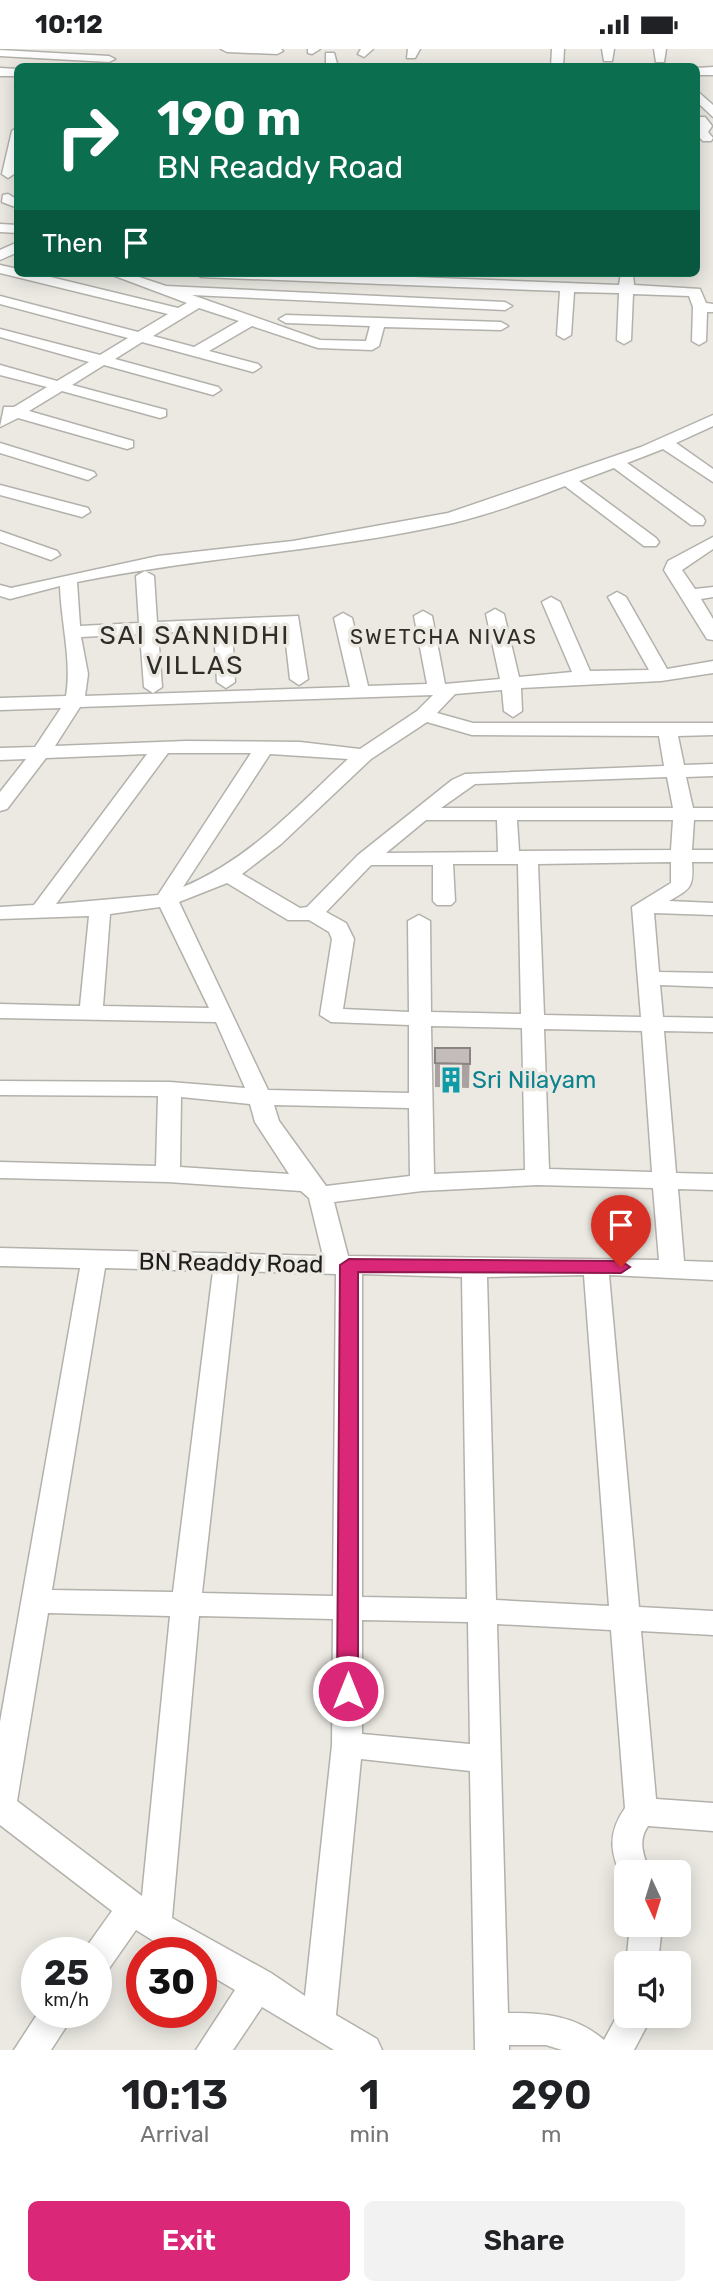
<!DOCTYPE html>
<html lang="en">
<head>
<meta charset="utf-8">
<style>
  :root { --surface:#fff; --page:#f2f2f2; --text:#202124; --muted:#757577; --accent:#db2777 }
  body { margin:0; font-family:Rubik,sans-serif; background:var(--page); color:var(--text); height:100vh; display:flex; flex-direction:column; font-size:26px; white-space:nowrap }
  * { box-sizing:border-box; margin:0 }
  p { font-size:23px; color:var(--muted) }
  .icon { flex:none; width:38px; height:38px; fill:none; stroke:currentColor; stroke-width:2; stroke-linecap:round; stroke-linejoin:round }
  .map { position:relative; height:2001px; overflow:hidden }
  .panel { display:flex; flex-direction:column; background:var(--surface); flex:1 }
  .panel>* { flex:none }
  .hud { position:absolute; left:14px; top:14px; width:686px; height:214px; border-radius:10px; box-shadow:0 4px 18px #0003; background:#0b6e4f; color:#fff; overflow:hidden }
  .needle { width:46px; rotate:176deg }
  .fabs { position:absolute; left:614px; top:1811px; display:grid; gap:14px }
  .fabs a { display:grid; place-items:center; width:77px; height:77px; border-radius:10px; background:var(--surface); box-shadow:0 4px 18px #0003; font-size:35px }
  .speed { position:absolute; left:21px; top:1888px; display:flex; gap:14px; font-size:35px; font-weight:700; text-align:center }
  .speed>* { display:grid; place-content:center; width:91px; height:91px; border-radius:50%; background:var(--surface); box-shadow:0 4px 18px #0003; line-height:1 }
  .speed small { font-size:18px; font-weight:400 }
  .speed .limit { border:10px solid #d22; background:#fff; color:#111 }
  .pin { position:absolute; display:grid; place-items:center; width:60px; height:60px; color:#fff; margin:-72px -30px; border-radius:50% 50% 50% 0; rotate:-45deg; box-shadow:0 0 7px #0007 }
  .pin .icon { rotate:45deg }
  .me { position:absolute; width:77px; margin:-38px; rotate:0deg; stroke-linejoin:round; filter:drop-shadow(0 0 5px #0008) }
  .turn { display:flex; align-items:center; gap:24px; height:147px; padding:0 28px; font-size:32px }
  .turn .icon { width:91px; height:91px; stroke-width:2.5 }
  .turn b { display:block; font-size:49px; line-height:60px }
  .then { display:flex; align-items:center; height:66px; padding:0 28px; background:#0003; gap:14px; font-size:26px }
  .eta { display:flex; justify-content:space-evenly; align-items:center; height:119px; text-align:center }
  .eta b { font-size:42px; font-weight:600; line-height:49px }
  .action { display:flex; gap:14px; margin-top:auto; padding:14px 28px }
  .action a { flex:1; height:80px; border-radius:10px; background:var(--accent); color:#fff; font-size:28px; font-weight:600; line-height:80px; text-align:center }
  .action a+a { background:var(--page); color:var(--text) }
  .status { display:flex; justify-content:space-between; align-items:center; height:49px; padding:0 35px; background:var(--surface); direction:ltr }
  .status svg { height:19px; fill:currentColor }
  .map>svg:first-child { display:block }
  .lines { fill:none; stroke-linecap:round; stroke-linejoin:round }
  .minor-casing { stroke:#b3b1ab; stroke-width:3 }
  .minor { fill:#fff; fill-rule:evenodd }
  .wall { fill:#a9a2a0 }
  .building { fill:#c4bcba; stroke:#898482; stroke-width:2 }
  .route { fill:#db2777; stroke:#8e194d; stroke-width:2 }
  .labels { text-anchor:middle; stroke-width:7; stroke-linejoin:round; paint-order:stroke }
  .far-neighbourhood-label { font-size:21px; letter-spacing:2px; fill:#2f2d28; stroke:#ebe9e2 }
  .culture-label { font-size:24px; fill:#0d838f; stroke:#ebe9e2; text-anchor:start }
  .street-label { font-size:24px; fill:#1f1e1c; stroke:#ebe9e2 }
  .neighbourhood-label { font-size:26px; letter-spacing:2px; fill:#2f2d28; stroke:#ebe9e2 }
</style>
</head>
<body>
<div class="status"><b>10:12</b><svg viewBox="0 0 49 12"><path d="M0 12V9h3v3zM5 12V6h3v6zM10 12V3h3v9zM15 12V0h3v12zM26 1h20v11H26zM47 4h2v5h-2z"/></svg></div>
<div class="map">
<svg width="713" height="2001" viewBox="0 0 713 2001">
  <rect width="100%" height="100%" fill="#ebe9e2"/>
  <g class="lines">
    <!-- minor casing -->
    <g class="minor-casing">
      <g id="minor">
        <polygon points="221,0 281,0 283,2 277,5 227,3"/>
        <polygon points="308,0 320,0 312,5 308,4"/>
        <polygon points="361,0 373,0 364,8 358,5"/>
        <polygon points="408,0 420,0 415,9 407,9"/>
        <polygon points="552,0 564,0 563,18 551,18"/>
        <polygon points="602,0 614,0 612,12 604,12"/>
        <polygon points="654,0 666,0 664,13 656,13"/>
        <polygon points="0,1 109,7 115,10 109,13 0,7"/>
        <polygon points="326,4 334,4 338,18 326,18"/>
        <polygon points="713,18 713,26 696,26 696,19"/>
        <polygon points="0,19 18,20 18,27 0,27"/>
        <polygon points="696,41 713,56 713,68 696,52"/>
        <polygon points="697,68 705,68 712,77 708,83 713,89 711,92 703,92 696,85 700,77"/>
        <polygon points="18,78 14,125 8,129 2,125 12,82"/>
        <polygon points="8,145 18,151 18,159 2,153 3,146"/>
        <polygon points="0,175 18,176 18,184 0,183"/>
        <polygon points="18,193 18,203 0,211 0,201"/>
        <path d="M0,216l18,4v4h16l144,35 9,-5 -80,-30h20l39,13 339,16 7,4 -7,4 -313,-15 128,45 46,1 4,-15 -84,-3 -7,-4 7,-4 215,7 7,4 -7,4 -117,-3 -5,19 -7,4 -54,-2 -66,-22 -43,25 49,13 3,3 -8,5 -111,-30 -27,17 103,28 3,3 -8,5 -109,-30 -32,20 94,25v6l-6,2 -98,-27 -33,20 104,30v6l-6,2 -109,-31 -18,9 4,-20h10l33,-20 -47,-12v-10l57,16 32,-19 -89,-25v-8l100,26 28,-17 -128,-34v-8l138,36 30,-18 -168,-41zM199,259l40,13 -45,26 -41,-11z"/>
        <polygon points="194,224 310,224 619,236 621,224 633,224 634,236 700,240 706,254 713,255 713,263 707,263 706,292 699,296 692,292 693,258 689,247 633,245 631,291 624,295 617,291 619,244 574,243 571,286 564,290 557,286 560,242 201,228"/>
        <path d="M713,366v11l-37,17 37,26v13l-50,-33 -36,14 76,54 2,4 -2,4h-12l-77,-57 -35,13 77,57 3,4 -3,4h-12l-79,-60c-36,14 -75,28 -112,37 -124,28 -252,34 -376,59l3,44 59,-3 -3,-47 9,-5 9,5 3,46 141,-6 10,63 -9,6 -9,-6 -6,-53 -52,3 3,53 -9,6 -9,-6 -3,-52 -56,3 4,54 -9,6 -9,-6 -4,-53 -59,3 7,37 -3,22 265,-9 -16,-69 9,-5 9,5 16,68 59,-2 -13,-68 9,-5 9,5 13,68 55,-5 -14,-65 9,-5 9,5 15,63 53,-5 -30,-70 9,-5 9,5 30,69 59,-1 -41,-73 9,-5 9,5 41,72 46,-8v12l-52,8 -140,7 1,23 -9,6 -9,-6 -2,-21 -47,4 -18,19 36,10h240v12l-35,1 6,29 29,-1v12l-27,1 7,31h20v12h-19l-2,30h21v12h-21c2,26 -2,27 -23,39l44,2v12l-59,-2 5,59 54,1v14l-53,-2 3,32 50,1v14l-49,-1 12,142 37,1v16l-35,-1 6,72 29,1v18l-104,-5 30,332 74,4v24l-72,-4 15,168 57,4v28l-65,-5c-11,15 -4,32 3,47h-25v11l-2,-1c-13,-28 -18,-48 1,-75l-14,-178 -114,-6 11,389c36,0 67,2 96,27l19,-35 3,-1v12h26l-18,34h-72l-16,-5h-37v5h-34l-5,-279 -109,-12 -25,256 41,24 5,11h-48l-72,-43 -29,43h-37l39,-60 -34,-20v-17h-28l-37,-23 -28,40 -12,4v-21h-14l30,-42 -112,-86v-103l80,-454 -80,-2v-18l323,8 -14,-58 -8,-7 -133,-9 -168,-4v-16l156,4 2,-70 -158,-1v-14l170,1 75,6 -29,-66 -216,-4v-14l80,2 9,-90 -89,3v-12l34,-2 113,-151 -101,4 -39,51 -7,2v-19l26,-33 -26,1v-12l35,-1 26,-39 -61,2v-12l66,-2c6,-35 -5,-74 -6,-110l-50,13 -10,-3v-11l11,3 147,-32 135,-15 155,-28 193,-66zM433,646l-16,16 -57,38 -60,-7 -114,-1 -131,5 25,-39zM427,673l45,13 187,1 5,30 -199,8 -13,6 -94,75 -51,52 -7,1 -58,-34 39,-30 90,-85zM168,704h83l-93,142 -102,9zM270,705l78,5c-52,48 -98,100 -165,128zM667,728l6,31h-232l34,-24zM426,771h71l1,32 -112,1zM517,771h156l-2,30 -152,1zM671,813v21l-39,24 9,110 -97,-2 -6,-151zM453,815h65l3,150 -90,-2 -1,-91 -11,-6 -11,6 1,91 -66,-3 11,-70 -8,-16 -20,-11 45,-47h62v36l4,4h14l4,-4zM227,834l61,37h21l20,12 3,7 -12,76 11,7 78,3v68l-141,-3 -89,-188zM160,858l49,101 -106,-2 7,-92zM431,977l91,2 3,142 -91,4zM544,980l98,2 10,141 -103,-3zM181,1048l69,7 5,18 34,52 -109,-7zM274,1056l135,3 1,68 -84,10 -47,-65zM537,1136l116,3 6,72 -311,-4 -14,-54 88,-11zM105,1219l108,3 -40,321 -121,-2zM238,1222l98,3 -3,322 -131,-3zM362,1225l100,3 5,322 -105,-2zM584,1226l25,331 -113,-6 -9,-323zM48,1564l122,3 -28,280 -125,-95zM199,1567l134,3 -1,126 -27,251 -34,-23 -99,-55zM362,1571l106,2 2,122 -108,-10z"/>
        <polygon points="0,394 94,423 96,426 88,431 0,404"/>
        <polygon points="0,436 88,459 90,463 82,468 0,446"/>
        <polygon points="0,482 57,502 60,506 51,511 0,493"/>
        <polygon points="713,488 713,500 682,521 695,540 713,538 713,548 701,550 713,570 713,591 707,590 664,521 668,512"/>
        <polygon points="630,1876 662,1876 658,1914 626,1916"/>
        <polygon points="38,1964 75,1964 51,2001 14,2001"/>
      </g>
    </g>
    <!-- minor -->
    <use href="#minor" class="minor"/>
  </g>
  <!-- wall -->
  <polygon class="wall" points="435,999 470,999 469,1039 435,1038"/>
  <!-- building -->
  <polygon class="building" points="435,999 470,999 470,1015 435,1014"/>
  <!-- route -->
  <polygon class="route" points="349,1210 621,1212 630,1218 621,1224 358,1223 358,1642 355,1648 348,1651 340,1648 337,1642 340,1216"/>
  <!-- icons -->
  <defs>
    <g id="building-bare" transform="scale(2.1)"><path d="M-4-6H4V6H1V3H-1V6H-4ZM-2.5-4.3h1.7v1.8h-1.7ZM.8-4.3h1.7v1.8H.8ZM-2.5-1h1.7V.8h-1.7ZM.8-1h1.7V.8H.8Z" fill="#0f9aa8" stroke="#ebe9e2" stroke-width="2.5" paint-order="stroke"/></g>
  </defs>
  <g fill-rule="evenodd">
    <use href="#building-bare" x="451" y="1031"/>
  </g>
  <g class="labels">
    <!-- far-neighbourhood labels -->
    <g class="far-neighbourhood-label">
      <text x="444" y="595">SWETCHA NIVAS</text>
    </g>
    <!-- culture labels -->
    <g class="culture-label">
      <text x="472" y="1039">Sri Nilayam</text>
    </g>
    <!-- street labels -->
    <g class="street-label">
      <text transform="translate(231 1214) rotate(1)" y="8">BN Readdy Road</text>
    </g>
    <!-- neighbourhood labels -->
    <g class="neighbourhood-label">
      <text x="195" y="595">SAI SANNIDHI<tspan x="195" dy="30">VILLAS</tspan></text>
    </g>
  </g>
</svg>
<div class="fabs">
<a><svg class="needle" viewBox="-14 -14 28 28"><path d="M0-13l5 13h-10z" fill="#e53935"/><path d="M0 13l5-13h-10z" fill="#757577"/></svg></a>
<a><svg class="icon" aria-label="sound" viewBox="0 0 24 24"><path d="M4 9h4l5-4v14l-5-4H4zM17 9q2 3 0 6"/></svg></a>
</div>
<div class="speed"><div>25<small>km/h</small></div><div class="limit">30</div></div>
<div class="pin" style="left:621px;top:1218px;background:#d93025"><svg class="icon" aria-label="arrive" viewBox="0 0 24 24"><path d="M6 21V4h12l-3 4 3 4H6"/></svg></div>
<svg class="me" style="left:348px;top:1642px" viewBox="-20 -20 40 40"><circle r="17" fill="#db2777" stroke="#fff" stroke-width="3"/><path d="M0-11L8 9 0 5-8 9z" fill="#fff"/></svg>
<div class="hud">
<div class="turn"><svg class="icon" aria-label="right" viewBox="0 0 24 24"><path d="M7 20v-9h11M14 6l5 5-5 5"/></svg><div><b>190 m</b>BN Readdy Road</div></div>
<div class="then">Then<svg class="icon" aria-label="arrive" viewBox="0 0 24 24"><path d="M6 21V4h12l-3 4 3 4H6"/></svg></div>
</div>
</div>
<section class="panel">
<div class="eta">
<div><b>10:13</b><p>Arrival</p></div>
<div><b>1</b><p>min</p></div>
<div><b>290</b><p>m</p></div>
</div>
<div class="action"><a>Exit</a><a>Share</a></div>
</section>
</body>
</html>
